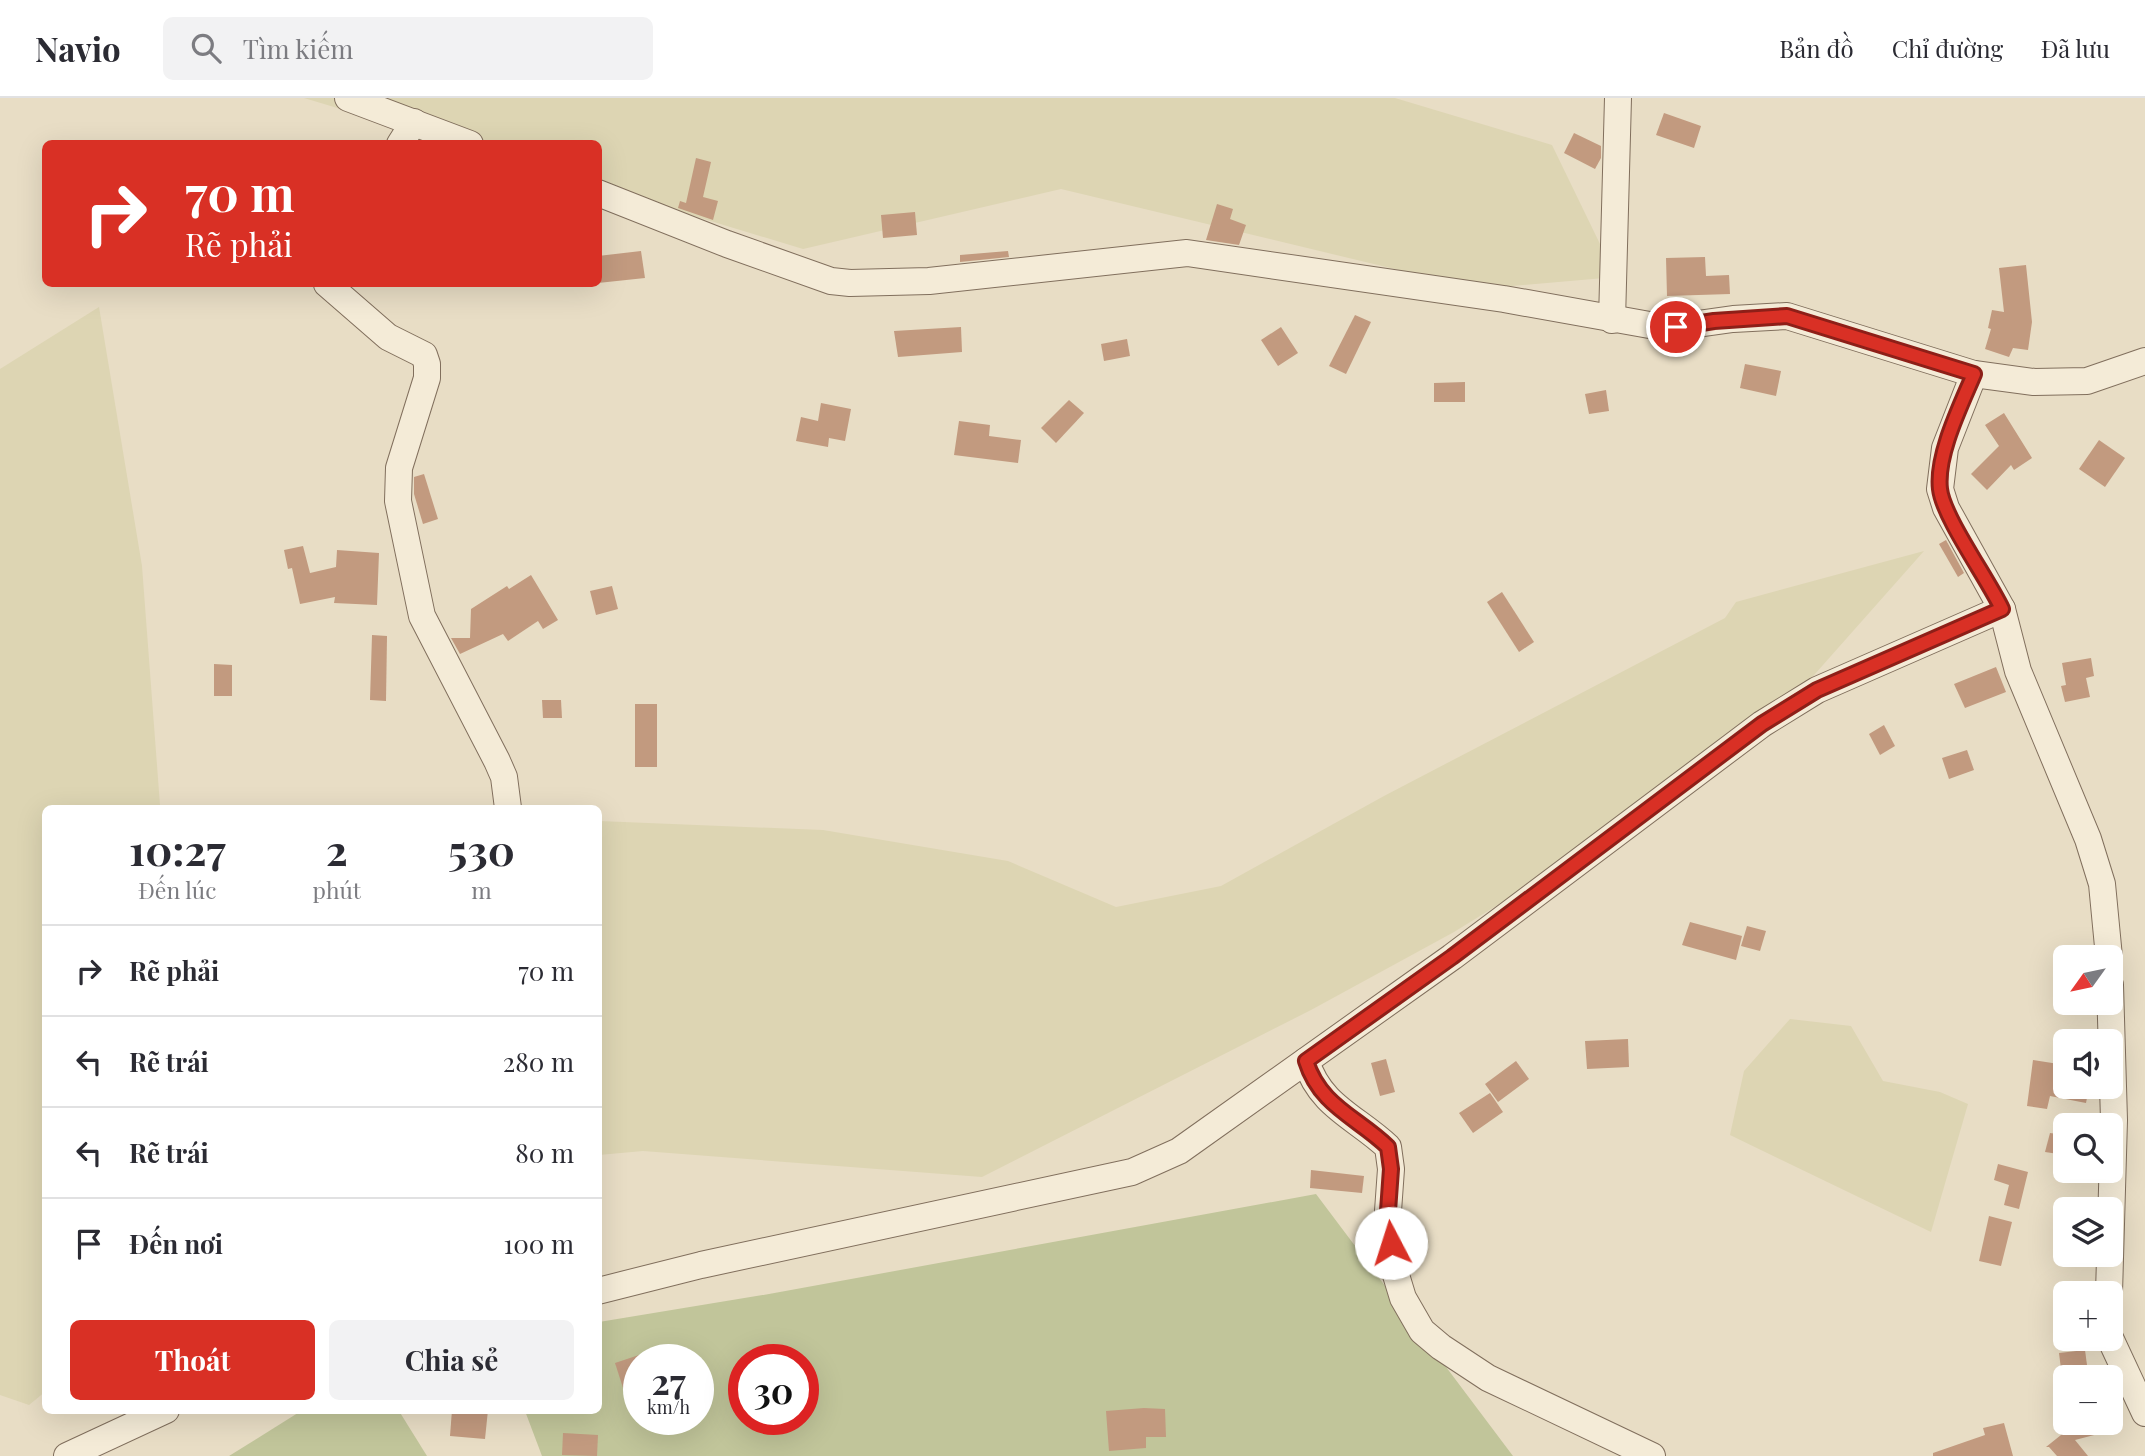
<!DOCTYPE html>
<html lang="vi">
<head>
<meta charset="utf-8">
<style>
  :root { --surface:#fff; --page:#f2f2f3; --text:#2b2b33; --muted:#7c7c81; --line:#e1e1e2; --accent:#d93025 }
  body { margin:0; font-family:"Playfair Display",serif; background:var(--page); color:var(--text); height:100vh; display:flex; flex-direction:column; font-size:26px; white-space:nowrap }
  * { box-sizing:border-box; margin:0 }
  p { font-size:23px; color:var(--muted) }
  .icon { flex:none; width:38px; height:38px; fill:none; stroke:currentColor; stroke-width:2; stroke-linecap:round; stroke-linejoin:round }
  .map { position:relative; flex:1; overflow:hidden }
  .panel { position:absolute; left:42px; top:707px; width:560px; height:609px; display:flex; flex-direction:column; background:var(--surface); border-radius:10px; box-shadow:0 7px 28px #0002 }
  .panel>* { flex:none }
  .top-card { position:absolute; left:42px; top:42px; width:560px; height:147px; border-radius:10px; box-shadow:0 7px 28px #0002; background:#d93025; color:#fff; overflow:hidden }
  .needle { width:46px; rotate:237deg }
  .buttons { position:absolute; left:2053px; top:847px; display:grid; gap:14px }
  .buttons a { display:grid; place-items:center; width:70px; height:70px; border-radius:10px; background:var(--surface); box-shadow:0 7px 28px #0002; font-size:35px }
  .speed { position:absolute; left:623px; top:1246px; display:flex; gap:14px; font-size:35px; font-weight:700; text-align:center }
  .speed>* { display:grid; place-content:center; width:91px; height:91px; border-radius:50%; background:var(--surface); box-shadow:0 7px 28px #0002; line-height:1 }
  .speed small { font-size:18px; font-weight:400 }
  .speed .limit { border:10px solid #d22; background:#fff; color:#111 }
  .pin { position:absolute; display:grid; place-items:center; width:60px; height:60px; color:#fff; margin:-30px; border:4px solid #fff; border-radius:50%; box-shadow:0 2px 7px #0007 }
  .me { position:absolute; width:77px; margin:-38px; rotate:355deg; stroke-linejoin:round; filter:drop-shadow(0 0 5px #0008) }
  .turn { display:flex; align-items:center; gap:24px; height:147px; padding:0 28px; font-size:32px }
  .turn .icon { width:91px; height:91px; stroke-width:2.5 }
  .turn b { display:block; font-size:49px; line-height:60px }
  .eta { display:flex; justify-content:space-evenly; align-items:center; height:119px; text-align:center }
  .eta b { font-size:42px; font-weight:700; line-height:49px }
  .button { display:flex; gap:14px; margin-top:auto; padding:14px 28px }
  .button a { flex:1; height:80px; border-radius:10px; background:var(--accent); color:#fff; font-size:28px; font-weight:700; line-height:80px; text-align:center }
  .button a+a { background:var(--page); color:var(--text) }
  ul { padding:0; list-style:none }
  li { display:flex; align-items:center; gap:21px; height:91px; padding:0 28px; border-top:2px solid var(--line) }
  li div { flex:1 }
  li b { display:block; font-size:26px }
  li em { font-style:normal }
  header { display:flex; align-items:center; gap:42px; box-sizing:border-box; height:98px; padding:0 35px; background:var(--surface); border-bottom:2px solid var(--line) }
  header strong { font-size:33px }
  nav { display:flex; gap:38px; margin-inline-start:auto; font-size:24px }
  .search { width:490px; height:63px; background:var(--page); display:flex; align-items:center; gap:18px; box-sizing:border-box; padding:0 24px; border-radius:10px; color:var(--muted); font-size:26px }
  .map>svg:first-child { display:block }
  .farmland { fill:#ddd5b3 }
  .green { fill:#c1c59a; fill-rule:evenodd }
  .building { fill:#c29a7f }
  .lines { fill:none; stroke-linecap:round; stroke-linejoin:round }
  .minor-casing { stroke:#816f5d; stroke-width:28 }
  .minor { stroke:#f4ebd7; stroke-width:26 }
  .route-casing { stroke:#8d1f18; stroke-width:18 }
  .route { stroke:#d93025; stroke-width:12 }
</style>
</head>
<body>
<header>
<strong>Navio</strong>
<div class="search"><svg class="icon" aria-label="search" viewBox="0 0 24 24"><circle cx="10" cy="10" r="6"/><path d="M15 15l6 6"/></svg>Tìm kiếm</div>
<nav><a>Bản đồ</a><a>Chỉ đường</a><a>Đã lưu</a></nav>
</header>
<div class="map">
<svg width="2145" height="1358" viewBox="0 0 2145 1358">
  <rect width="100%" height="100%" fill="#e8ddc5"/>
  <!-- farmland -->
  <g class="farmland">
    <polygon points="304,0 1395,0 1552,47 1616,179 1478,191 1061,91 803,151 599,89 598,46 454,45"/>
    <polygon points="99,209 142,468 160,707 183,710 46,710 46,1293 29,1307 0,1297 0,271"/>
    <polygon points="1924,453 1746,654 1454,834 1311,912 982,1079 643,1053 599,1057 599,723 823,732 1008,763 1116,809 1221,788 1384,698 1725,520 1736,504"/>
    <polygon points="1790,921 1851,928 1883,983 1940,994 1968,1006 1931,1134 1730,1037 1744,973"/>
  </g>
  <!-- green -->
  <g class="green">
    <path d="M1316,1096l197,262h-971l-17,-45 73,-1 1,-88 170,-28zM639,1262h59v59h-59zM744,1262h59v59h-59z"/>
    <polygon points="301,1313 399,1313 427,1358 229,1358"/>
  </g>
  <!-- building -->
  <g class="building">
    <polygon points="1664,15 1701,28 1694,50 1656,37"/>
    <polygon points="1574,35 1601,48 1601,60 1595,71 1564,55"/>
    <polygon points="696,60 711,64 703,99 718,103 713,122 678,110 680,103 686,105"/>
    <polygon points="1217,106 1233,111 1230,121 1246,127 1239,147 1206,142"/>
    <polygon points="915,114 917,137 883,140 881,117"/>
    <polygon points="641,153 645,180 598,185 598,158"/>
    <polygon points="1008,153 1009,159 960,164 960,157"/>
    <polygon points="1705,159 1706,178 1729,177 1730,196 1667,198 1666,160"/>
    <polygon points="2026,167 2032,224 2028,252 2013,250 2009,259 1985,251 1991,231 1988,230 1992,212 2004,214 1999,170"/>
    <polygon points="1355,217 1371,224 1346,276 1329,268"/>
    <polygon points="961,229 962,254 898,259 894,233"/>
    <polygon points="1281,229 1298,255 1278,268 1261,242"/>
    <polygon points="1127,241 1130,258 1104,263 1101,246"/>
    <polygon points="1745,266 1781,273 1776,298 1740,290"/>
    <polygon points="1465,284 1465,304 1434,304 1434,285"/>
    <polygon points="1606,292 1609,313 1589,316 1585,296"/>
    <polygon points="1069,302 1084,315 1056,345 1041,330"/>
    <polygon points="821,305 851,311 845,343 829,340 828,349 796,343 801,319 818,323"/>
    <polygon points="2004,315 2032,360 2014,372 2011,367 1987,392 1971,376 1999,348 1985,327"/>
    <polygon points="959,323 990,327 989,338 1021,342 1018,365 954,357"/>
    <polygon points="2099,342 2125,360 2105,389 2079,371"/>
    <polygon points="424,376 438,421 423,426 414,396 414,379"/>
    <polygon points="1946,442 1964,475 1958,479 1939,446"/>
    <polygon points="303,448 310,475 336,469 337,452 379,455 377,507 334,505 335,499 300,506 292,470 288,471 284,452"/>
    <polygon points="531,477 558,522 543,531 538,523 508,543 503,536 460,556 451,540 470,540 471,511 507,488 509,491"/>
    <polygon points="612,488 618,511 596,517 590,493"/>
    <polygon points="1502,494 1534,544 1519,554 1487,504"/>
    <polygon points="372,537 387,538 386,603 370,602"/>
    <polygon points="2091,560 2094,578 2086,580 2090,599 2065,604 2061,588 2066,587 2062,565"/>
    <polygon points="214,566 232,567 232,598 214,598"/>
    <polygon points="1996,569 2006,594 1965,610 1954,586"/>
    <polygon points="542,602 561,602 562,620 543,620"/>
    <rect x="635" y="606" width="22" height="63"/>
    <polygon points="1884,627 1895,648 1880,657 1869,636"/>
    <polygon points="1967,652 1974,672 1949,681 1942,660"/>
    <polygon points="1690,824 1742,838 1736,862 1682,847"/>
    <polygon points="1747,828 1766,833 1760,853 1741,848"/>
    <polygon points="1628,941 1629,969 1587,971 1585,943"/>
    <polygon points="1386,961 1395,994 1380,998 1371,965"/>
    <polygon points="2033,962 2065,967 2065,989 2089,989 2086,1005 2050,998 2047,1011 2027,1008"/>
    <polygon points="1516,963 1529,981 1498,1004 1485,986"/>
    <polygon points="1490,995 1503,1014 1473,1035 1459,1015"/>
    <polygon points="2050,1035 2065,1037 2065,1057 2045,1054"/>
    <polygon points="1998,1066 2028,1074 2019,1111 2004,1107 2009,1087 1994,1082"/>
    <polygon points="1311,1072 1364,1078 1362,1095 1310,1090"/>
    <polygon points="1989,1118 2012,1124 2001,1168 1979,1163"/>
    <polygon points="2085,1252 2087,1267 2061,1271 2059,1255"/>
    <polygon points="639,1257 639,1292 625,1296 615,1265"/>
    <polygon points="1144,1310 1165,1311 1166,1339 1146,1339 1146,1350 1109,1353 1106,1313"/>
    <polygon points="452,1312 488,1312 485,1341 450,1338"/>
    <polygon points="2004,1325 2013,1358 1933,1358 1933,1355 1985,1337 1983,1330"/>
    <polygon points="2076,1325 2120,1325 2121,1330 2075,1342 2088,1358 2057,1358 2049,1349 2046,1349"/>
    <polygon points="563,1335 598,1337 597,1358 562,1357"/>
  </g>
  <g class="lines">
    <!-- minor casing -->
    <g class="minor-casing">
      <g id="minor">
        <polyline points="348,0 470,46"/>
        <polyline points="400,46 414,24"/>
        <polyline points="598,95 727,146 831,183 850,185 929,183 1187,155 1504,201 1655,228 1676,229 1733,221 1787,218 1974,276 2034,284 2087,283 2145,263"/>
        <polyline points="327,186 388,239 424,257 427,266 427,280 399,370 398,403 422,518 497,663 504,679 508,710"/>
        <polyline points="1612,222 1618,0"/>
        <polyline points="1974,276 1945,350 1940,391 1946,410 2002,511 2018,573 2088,741 2102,786 2109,859"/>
        <path d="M1306,963c14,45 50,56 82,86l3,22 -3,42 8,64 7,23 19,33 19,16 47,31 164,78"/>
        <polyline points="598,1193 701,1167 1132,1074 1179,1053 1452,859 1762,626 1817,592 2002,511"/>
        <polyline points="2109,1195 2114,1022 2110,887"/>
        <polyline points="2110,1240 2145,1315"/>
        <polyline points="67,1358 166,1312"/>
      </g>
    </g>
    <!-- minor -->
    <use href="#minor" class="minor"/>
  </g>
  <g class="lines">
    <!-- route casing -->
    <g class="route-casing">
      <path id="route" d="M1391,1145l-3,-32 3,-42 -3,-22c-31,-30 -68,-41 -82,-86l146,-104 310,-233 55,-34 185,-81c-14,-30 -59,-92 -62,-120 -4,-34 21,-84 34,-115l-187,-58 -73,5 -38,6"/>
    </g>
    <!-- route -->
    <use href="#route" class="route"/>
  </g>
</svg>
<div class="buttons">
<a><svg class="needle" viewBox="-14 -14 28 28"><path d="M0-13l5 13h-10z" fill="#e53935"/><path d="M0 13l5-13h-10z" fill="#7c7c81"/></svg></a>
<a><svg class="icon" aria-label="sound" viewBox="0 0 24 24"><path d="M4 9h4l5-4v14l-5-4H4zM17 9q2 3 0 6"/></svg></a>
<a><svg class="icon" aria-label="search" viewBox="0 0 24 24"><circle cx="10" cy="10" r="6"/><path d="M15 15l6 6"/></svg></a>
<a><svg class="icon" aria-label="layers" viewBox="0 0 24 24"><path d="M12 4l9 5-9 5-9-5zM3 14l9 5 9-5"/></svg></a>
<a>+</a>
<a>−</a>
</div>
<div class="speed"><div>27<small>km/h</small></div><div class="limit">30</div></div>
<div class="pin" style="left:1676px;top:229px;background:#d93025"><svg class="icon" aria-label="arrive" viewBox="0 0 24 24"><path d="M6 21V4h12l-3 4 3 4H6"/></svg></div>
<svg class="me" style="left:1391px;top:1145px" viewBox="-20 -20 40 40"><circle r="19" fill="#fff"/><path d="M0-13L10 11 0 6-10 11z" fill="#d93025"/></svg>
<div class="top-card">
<div class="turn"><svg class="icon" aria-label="right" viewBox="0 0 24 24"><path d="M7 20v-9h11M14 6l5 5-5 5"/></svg><div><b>70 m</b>Rẽ phải</div></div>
</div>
<section class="panel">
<div class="eta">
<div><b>10:27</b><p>Đến lúc</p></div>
<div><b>2</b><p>phút</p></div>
<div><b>530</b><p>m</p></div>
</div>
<ul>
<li><svg class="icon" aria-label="right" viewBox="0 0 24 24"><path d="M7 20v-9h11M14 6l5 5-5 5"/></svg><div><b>Rẽ phải</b></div><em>70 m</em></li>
<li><svg class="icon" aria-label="left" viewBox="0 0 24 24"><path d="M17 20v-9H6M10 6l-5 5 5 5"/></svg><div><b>Rẽ trái</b></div><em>280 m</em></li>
<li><svg class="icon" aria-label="left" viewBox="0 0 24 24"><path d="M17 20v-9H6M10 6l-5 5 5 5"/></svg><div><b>Rẽ trái</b></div><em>80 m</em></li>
<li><svg class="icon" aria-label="arrive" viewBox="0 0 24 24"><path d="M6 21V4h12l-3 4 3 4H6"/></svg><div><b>Đến nơi</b></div><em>100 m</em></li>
</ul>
<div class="button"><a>Thoát</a><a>Chia sẻ</a></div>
</section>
</div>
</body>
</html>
